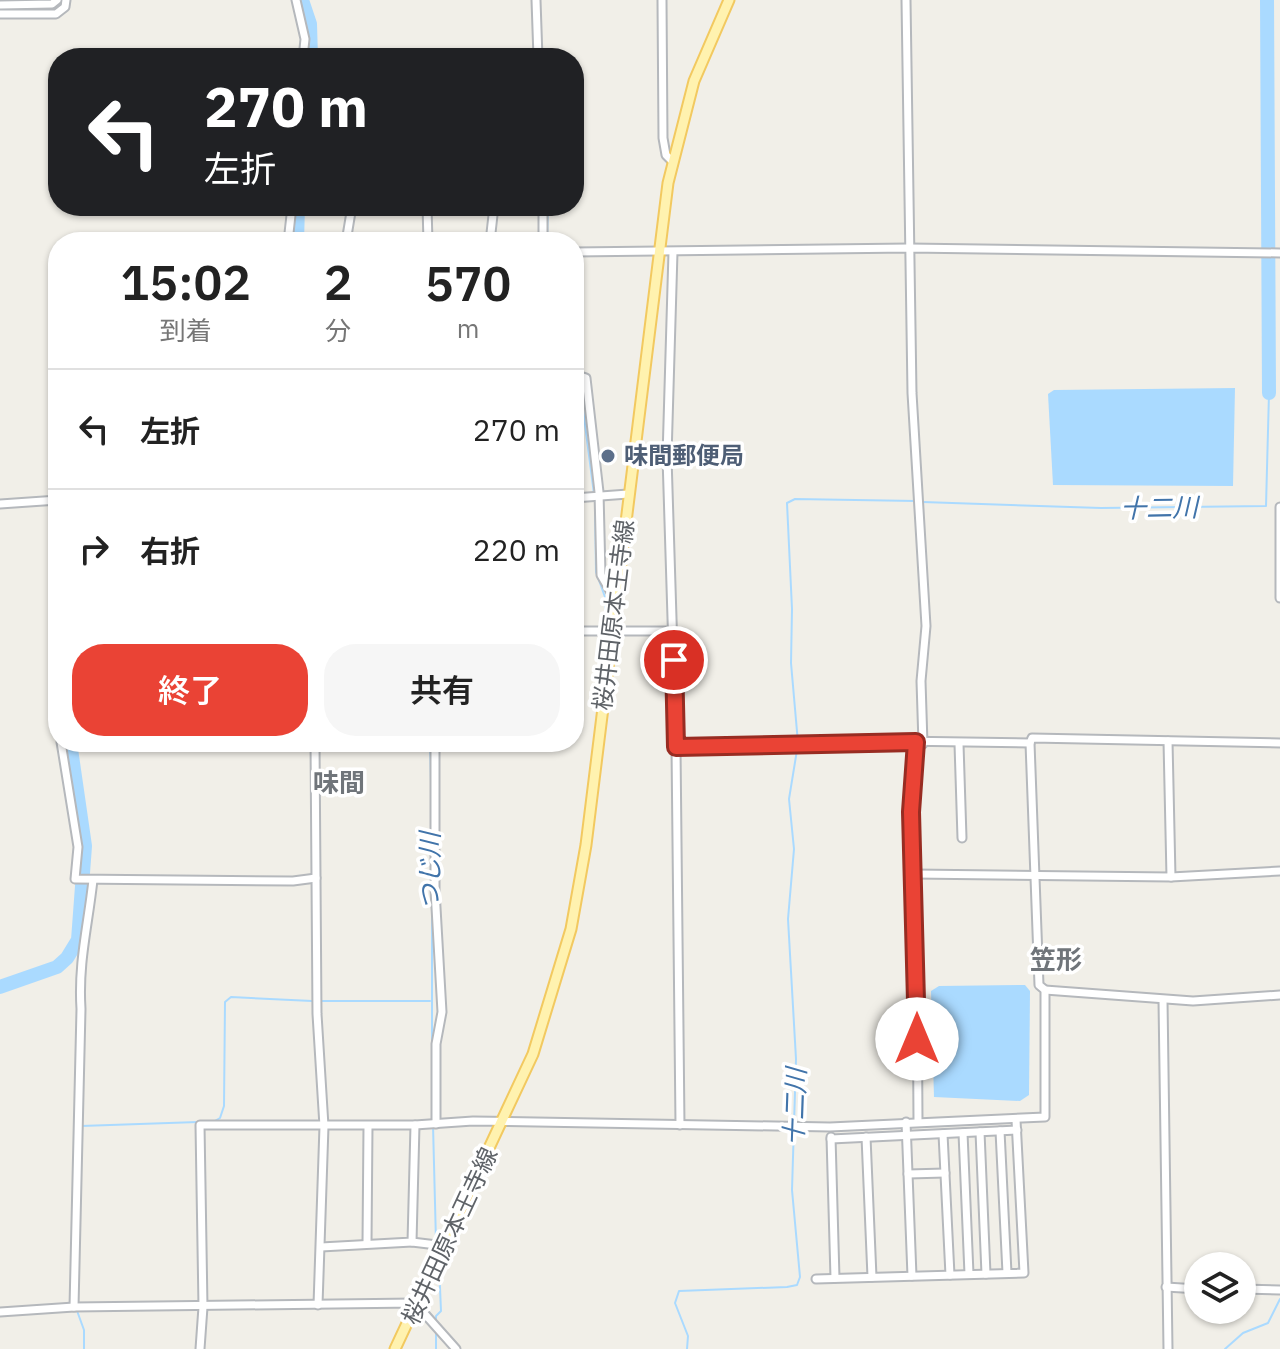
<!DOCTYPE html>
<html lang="ja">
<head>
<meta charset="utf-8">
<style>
  :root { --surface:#fff; --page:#f6f6f6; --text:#222; --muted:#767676; --line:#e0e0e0; --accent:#ea4335 }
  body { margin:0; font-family:"IBM Plex Sans","Noto Sans JP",sans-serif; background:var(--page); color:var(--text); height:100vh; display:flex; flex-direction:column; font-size:30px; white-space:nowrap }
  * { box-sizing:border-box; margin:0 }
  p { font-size:26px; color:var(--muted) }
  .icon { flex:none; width:44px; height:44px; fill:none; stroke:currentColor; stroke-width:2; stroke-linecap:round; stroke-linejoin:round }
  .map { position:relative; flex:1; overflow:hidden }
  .panel { position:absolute; left:48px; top:232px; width:536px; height:520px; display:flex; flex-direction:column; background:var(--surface); border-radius:32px; box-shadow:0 2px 6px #0004 }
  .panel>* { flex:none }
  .guide { position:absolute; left:48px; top:48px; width:536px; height:168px; border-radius:32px; box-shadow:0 2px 6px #0004; background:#202124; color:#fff; overflow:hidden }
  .buttons { position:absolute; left:1184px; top:1252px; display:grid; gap:16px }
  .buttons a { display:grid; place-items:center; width:72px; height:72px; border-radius:50%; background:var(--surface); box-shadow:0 2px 6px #0004; font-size:40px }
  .pin { position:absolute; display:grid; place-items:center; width:68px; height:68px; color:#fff; margin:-34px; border:4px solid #fff; border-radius:50%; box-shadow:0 2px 8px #0007 }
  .me { position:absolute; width:88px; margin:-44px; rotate:0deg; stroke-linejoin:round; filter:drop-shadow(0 0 6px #0008) }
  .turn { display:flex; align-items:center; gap:28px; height:168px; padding:0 24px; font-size:36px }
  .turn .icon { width:104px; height:104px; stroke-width:2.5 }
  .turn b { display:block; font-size:56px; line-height:68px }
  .eta { display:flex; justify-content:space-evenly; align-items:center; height:136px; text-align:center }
  .eta b { font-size:48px; font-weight:600; line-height:56px }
  .button { display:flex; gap:16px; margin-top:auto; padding:16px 24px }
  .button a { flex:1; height:92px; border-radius:32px; background:var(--accent); color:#fff; font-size:32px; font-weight:600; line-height:92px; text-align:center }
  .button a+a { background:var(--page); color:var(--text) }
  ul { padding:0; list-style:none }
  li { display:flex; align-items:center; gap:24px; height:120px; padding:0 24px; border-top:2px solid var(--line) }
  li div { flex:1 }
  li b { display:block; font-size:30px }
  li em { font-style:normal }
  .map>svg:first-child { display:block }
  .water { fill:#aadaff }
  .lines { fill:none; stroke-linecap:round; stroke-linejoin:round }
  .stream { stroke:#aadaff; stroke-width:2 }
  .river { stroke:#aadaff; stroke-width:14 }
  .minor-casing { stroke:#b5b8bc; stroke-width:11 }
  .major-casing { stroke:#f2c960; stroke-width:13 }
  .minor { stroke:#fff; stroke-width:7 }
  .major { stroke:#fff2af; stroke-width:9 }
  .route-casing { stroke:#982c22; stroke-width:20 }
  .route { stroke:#ea4335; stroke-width:14 }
  .service-dot { fill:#5c6f8a; stroke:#fff; stroke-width:3 }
  .labels { text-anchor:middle; stroke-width:7; stroke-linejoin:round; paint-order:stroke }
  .service-label { font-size:24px; font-weight:bold; fill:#4e5e75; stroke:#fff; text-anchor:start }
  .street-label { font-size:24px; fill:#5f6368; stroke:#fff }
  .water-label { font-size:26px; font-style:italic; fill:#4174aa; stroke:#fff }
  .neighbourhood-label { font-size:26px; font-weight:bold; fill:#70757a; stroke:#fff }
</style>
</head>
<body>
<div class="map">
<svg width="1280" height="1349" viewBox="0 0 1280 1349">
  <rect width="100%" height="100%" fill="#f1efe8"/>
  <!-- water -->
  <g class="water">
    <polygon points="1235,388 1233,486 1053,485 1048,394 1054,390"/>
    <polygon points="1025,985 1030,991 1029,1095 1020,1101 934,1097 931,991 939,986"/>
  </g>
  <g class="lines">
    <!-- stream -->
    <g class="stream">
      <polyline points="0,10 55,9 59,3"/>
      <polyline points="547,242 548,206"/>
      <polyline points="579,378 594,494"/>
      <polyline points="595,500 596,572 605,597 605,627"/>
      <polyline points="580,501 594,501"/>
      <polyline points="923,502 1101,508 1266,506 1269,393"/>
      <polyline points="430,742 432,822"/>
      <polyline points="798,743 791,663 792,609 787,503 795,499 916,501"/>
      <polyline points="432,893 432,1110"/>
      <polyline points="319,1001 430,1001"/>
      <polyline points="213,1122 220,1118 224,1106 225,1002 231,997 312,1001"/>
      <polyline points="433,1125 436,1242"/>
      <polyline points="81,1126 198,1122"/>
      <polyline points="76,1308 84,1330 84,1349"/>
      <polyline points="436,1324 436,1316 441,1311 439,1264"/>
      <polyline points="436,1330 436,1349"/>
      <polyline points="687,1349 688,1336 675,1303 679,1291 787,1287 797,1285 800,1277 792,1190 796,1059 788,919 794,849 789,799 797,750"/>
      <polyline points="1225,1349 1243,1333 1268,1323 1280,1299"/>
    </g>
    <!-- river -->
    <g class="river">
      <polyline points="302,0 310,24 311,58"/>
      <polyline points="1267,0 1269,393"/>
      <polyline points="297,242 298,206"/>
      <polyline points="0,987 57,967 67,958 78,940 85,846 70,742"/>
    </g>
    <!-- minor casing -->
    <g class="minor-casing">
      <g id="minor">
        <polyline points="296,0 305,39 303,58"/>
        <polyline points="536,0 538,58"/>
        <polyline points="662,0 663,138 666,155 672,161"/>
        <polyline points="906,0 912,393 926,626 921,681 923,744"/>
        <polyline points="0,5 52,4 57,0"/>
        <polyline points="0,14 56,14 65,7 66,0"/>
        <polyline points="427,206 428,242"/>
        <polyline points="543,206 543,242"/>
        <polyline points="347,240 375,242"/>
        <polyline points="288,242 292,206"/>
        <polyline points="346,242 352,206"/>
        <polyline points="490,242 494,206"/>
        <polyline points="574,252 909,248 1280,253"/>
        <polyline points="673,252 667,457 676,747 680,1125"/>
        <polyline points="574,374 586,378 599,492 601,575 616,601"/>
        <polyline points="574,498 628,494"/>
        <polyline points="0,504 58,500"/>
        <polyline points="1280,507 1280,598"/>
        <polyline points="574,631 673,631"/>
        <polyline points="58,707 58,720"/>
        <polyline points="61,742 78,847 75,879 293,881 316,878"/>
        <polyline points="315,742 317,1014 324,1126 318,1305"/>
        <polyline points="435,742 435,890 442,1012 436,1044 436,1124"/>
        <polyline points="916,742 911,812 917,965 918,1121"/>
        <polyline points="959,744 962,838"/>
        <polyline points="676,747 789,747 898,741 1030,743 1032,738 1280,743"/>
        <polyline points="914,874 1171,877 1168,741"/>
        <polyline points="1171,877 1280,871"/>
        <polyline points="1045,990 1193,1001 1280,995"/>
        <polyline points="1163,1000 1168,1349"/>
        <polyline points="906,1122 912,1276"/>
        <polyline points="1000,1131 1007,1273"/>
        <polyline points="980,1132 986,1274"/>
        <polyline points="963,1133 969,1274"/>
        <polyline points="943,1134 950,1275"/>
        <polyline points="831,1137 835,1278"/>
        <polyline points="866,1137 872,1277"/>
        <polyline points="831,1139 1017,1130"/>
        <polyline points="908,1174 945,1173"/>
        <polyline points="412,1242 445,1246"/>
        <polyline points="367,1243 368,1126"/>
        <polyline points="321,1247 412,1242 415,1125"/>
        <polyline points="816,1279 1024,1273 1016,1120"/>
        <polyline points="1166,1287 1198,1289"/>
        <polyline points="1242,1289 1280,1290"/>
        <path d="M74,1307l7,-298c-3,-46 7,-83 12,-129"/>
        <polyline points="0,1312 74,1307 415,1303 456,1349"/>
        <polyline points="200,1349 203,1307 200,1125 415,1125 473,1121 830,1127 1045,1117 1045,990 1039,985 1030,743"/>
      </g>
    </g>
    <!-- major casing -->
    <g class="major-casing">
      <polyline id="major" points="395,1349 533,1054 571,929 586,845 668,183 694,81 729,0"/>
    </g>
    <!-- minor -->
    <use href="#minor" class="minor"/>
    <!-- major -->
    <use href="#major" class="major"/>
  </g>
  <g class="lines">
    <!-- route casing -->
    <g class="route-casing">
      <polyline id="route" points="674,660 676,747 916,742 911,812 917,1039"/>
    </g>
    <!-- route -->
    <use href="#route" class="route"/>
  </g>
  <!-- markers -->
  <circle class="service-dot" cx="608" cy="456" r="8"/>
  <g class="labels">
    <!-- service labels -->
    <g class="service-label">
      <text x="624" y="464">味間郵便局</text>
    </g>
    <!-- street labels -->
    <g class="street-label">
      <text transform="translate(614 615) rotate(-83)" y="8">桜井田原本王寺線</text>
      <text transform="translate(450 1236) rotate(-65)" y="8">桜井田原本王寺線</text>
    </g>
    <!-- water labels -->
    <g class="water-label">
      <text transform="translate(1159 508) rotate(-1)" y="9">十二川</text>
      <text transform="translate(430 871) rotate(-90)" y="9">つじ川</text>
      <text transform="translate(795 1107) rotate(-88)" y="9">十二川</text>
    </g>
    <!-- neighbourhood labels -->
    <g class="neighbourhood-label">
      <text x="339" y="792">味間</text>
      <text x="1056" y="969">笠形</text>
    </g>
  </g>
</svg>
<div class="buttons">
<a><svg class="icon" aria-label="layers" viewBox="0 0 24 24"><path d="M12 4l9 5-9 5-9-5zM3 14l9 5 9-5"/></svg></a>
</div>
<div class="pin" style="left:674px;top:660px;background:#d93025"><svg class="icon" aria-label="arrive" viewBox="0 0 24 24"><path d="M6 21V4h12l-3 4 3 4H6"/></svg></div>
<svg class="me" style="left:917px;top:1039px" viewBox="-20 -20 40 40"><circle r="19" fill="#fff"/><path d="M0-13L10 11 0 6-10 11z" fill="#ea4335"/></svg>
<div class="guide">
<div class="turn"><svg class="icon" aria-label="left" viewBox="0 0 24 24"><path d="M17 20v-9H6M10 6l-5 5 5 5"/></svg><div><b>270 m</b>左折</div></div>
</div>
<section class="panel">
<div class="eta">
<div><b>15:02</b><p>到着</p></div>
<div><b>2</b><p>分</p></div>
<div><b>570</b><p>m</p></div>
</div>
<ul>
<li><svg class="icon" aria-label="left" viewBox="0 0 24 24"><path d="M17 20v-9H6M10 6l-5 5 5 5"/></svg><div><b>左折</b></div><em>270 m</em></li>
<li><svg class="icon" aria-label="right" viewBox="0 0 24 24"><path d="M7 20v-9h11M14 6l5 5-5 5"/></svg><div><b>右折</b></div><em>220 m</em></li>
</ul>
<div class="button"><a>終了</a><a>共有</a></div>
</section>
</div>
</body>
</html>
